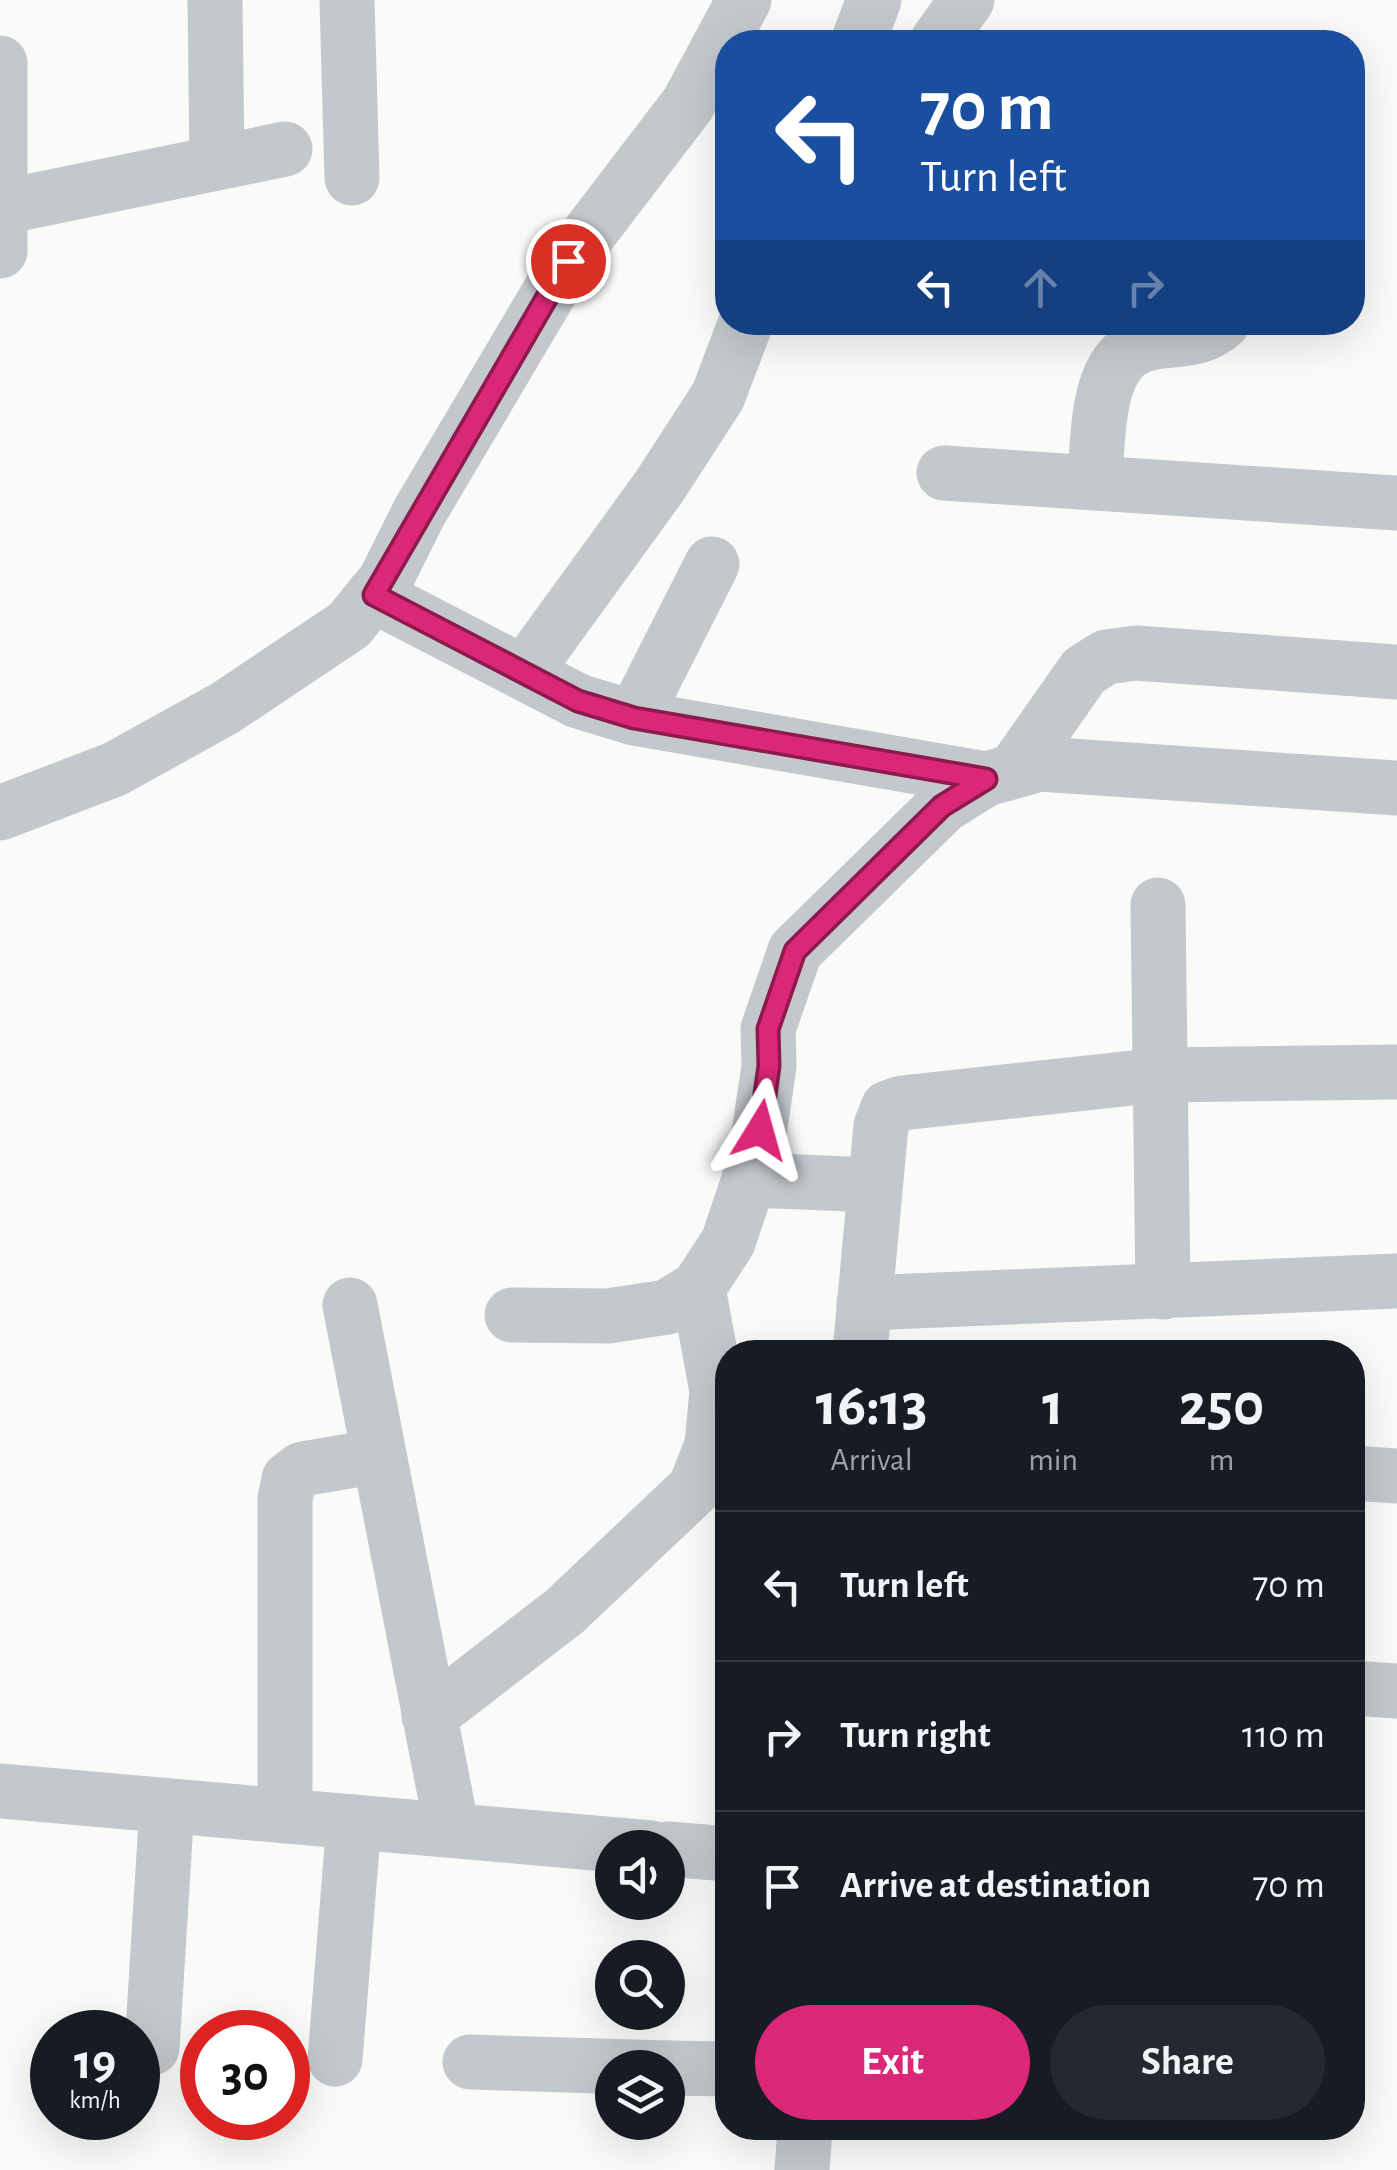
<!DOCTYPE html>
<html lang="en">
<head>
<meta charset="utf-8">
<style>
  :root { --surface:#171b24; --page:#242831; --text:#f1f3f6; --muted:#9ea1a6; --line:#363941; --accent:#db2777 }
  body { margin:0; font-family:"Alegreya Sans",sans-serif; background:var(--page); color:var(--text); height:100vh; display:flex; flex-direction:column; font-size:38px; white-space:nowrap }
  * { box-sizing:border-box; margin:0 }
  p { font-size:32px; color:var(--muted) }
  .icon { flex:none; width:55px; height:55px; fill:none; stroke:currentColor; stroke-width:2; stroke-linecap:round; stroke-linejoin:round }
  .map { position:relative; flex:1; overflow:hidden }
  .panel { position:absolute; left:715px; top:1340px; width:650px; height:800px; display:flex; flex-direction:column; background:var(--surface); border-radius:40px; box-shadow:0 10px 40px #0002 }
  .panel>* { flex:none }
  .banner { position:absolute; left:715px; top:30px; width:650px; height:305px; border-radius:40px; box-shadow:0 10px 40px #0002; background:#1a4fa0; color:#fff; overflow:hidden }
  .tools { position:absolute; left:595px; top:1830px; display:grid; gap:20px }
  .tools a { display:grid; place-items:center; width:90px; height:90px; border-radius:50%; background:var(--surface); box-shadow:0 10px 40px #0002; font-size:50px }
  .speed { position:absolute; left:30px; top:2010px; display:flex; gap:20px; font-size:50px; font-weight:700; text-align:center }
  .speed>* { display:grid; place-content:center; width:130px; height:130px; border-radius:50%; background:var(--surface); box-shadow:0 10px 40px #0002; line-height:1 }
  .speed small { font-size:25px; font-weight:400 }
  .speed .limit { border:15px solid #d22; background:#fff; color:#111 }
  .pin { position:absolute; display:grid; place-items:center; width:85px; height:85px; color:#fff; margin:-42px; border:5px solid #fff; border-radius:50%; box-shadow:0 2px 10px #0007 }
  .me { position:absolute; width:110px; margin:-55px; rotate:8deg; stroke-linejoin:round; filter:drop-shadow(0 0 8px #0008) }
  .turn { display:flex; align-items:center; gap:35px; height:210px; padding:0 40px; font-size:45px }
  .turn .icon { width:130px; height:130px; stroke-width:2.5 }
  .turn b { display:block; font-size:70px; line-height:85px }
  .lanes { display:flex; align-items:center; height:95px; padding:0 40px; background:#0003; justify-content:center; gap:50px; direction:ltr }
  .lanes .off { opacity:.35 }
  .eta { display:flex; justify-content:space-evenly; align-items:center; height:170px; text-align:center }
  .eta b { font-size:60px; font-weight:600; line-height:70px }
  .action { display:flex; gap:20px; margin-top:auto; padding:20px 40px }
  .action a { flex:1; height:115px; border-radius:60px; background:var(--accent); color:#fff; font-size:40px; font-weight:600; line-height:115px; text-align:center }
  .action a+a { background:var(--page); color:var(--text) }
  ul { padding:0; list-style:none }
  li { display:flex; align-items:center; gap:30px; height:150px; padding:0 40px; border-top:2px solid var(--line) }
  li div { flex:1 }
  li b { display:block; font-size:38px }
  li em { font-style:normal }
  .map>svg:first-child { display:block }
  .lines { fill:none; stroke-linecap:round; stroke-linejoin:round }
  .minor { stroke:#c3c8cc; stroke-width:55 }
  .route-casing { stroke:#8e194d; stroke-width:25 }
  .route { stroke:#db2777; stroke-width:18 }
</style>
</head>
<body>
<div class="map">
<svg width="1397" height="2170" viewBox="0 0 1397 2170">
  <rect width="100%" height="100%" fill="#fafaf8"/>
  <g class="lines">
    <!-- minor -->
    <g class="minor">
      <polyline points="215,0 217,163"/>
      <polyline points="347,0 352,178"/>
      <polyline points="858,42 874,0"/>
      <polyline points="937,42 967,0"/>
      <polyline points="0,63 0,251"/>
      <polyline points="3,207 285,149"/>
      <polyline points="944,473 1397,503"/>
      <path d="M1094,483c6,-47 -1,-129 56,-140 28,-6 49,0 73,-21"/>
      <polyline points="373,595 578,701 634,718 986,779"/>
      <polyline points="524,673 659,487 718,396 746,322"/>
      <polyline points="634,718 712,564"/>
      <polyline points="1016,768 1084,671 1106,657 1136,653 1397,672"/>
      <polyline points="0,813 115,769 225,708 349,625 385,581 420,511 568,261 688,104 744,0"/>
      <polyline points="1158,905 1163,1292"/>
      <polyline points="750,1180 875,1185"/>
      <polyline points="864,1303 1397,1281"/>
      <polyline points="350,1305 452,1830"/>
      <polyline points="512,1315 608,1316 667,1307 698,1288 728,1242 755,1162 769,1066 768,1029 795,951 943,806 986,779 1040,764 1397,788"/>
      <polyline points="860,1352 881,1126 888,1108 902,1103 1160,1075 1397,1072"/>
      <polyline points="1352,1473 1397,1476"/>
      <polyline points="1352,1688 1397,1691"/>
      <polyline points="429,1716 565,1611 695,1488 712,1445 717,1391 698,1288"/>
      <polyline points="0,1791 651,1848"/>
      <polyline points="285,1816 285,1499 289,1479 302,1469 379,1456"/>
      <polyline points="668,1849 728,1854"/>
      <polyline points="152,2048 167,1806"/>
      <polyline points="335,2059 354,1822"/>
      <polyline points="470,2062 667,2068"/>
      <polyline points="668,2068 728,2069"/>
      <polyline points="802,2170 805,2128"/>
    </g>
  </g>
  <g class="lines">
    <!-- route casing -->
    <g class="route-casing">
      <polyline id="route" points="568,261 374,595 578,701 634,718 986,779 942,806 795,951 768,1029 769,1066 760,1130"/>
    </g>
    <!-- route -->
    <use href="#route" class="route"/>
  </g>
</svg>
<div class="tools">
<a><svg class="icon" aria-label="sound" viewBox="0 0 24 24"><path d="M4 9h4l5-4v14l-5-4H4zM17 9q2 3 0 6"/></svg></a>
<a><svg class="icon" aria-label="search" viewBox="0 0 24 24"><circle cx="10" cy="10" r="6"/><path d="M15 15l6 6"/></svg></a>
<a><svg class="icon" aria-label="layers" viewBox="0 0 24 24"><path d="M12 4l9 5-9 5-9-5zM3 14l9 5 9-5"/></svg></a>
</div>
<div class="speed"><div>19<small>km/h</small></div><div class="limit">30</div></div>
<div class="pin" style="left:568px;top:261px;background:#d93025"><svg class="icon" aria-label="arrive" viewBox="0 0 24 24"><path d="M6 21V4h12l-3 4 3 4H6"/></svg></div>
<svg class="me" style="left:760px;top:1130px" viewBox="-20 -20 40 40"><path d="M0-17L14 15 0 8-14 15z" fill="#db2777" stroke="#fff" stroke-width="4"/></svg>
<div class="banner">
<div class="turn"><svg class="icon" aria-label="left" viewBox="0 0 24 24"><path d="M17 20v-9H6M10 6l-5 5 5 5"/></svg><div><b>70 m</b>Turn left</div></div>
<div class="lanes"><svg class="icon" aria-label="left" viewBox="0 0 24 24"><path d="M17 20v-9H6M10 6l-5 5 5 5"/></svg><svg class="icon off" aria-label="ahead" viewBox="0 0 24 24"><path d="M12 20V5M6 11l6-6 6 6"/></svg><svg class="icon off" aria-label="right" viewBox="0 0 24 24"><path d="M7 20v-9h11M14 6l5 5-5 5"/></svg></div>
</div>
<section class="panel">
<div class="eta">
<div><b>16:13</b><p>Arrival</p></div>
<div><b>1</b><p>min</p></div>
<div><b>250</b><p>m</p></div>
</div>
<ul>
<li><svg class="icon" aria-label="left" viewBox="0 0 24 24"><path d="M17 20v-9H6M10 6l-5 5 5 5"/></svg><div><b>Turn left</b></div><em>70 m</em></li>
<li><svg class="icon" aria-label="right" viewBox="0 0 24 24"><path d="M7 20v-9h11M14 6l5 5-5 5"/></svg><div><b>Turn right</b></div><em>110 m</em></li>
<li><svg class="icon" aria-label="arrive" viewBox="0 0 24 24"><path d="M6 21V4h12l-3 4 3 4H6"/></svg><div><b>Arrive at destination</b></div><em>70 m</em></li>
</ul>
<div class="action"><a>Exit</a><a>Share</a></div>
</section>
</div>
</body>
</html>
